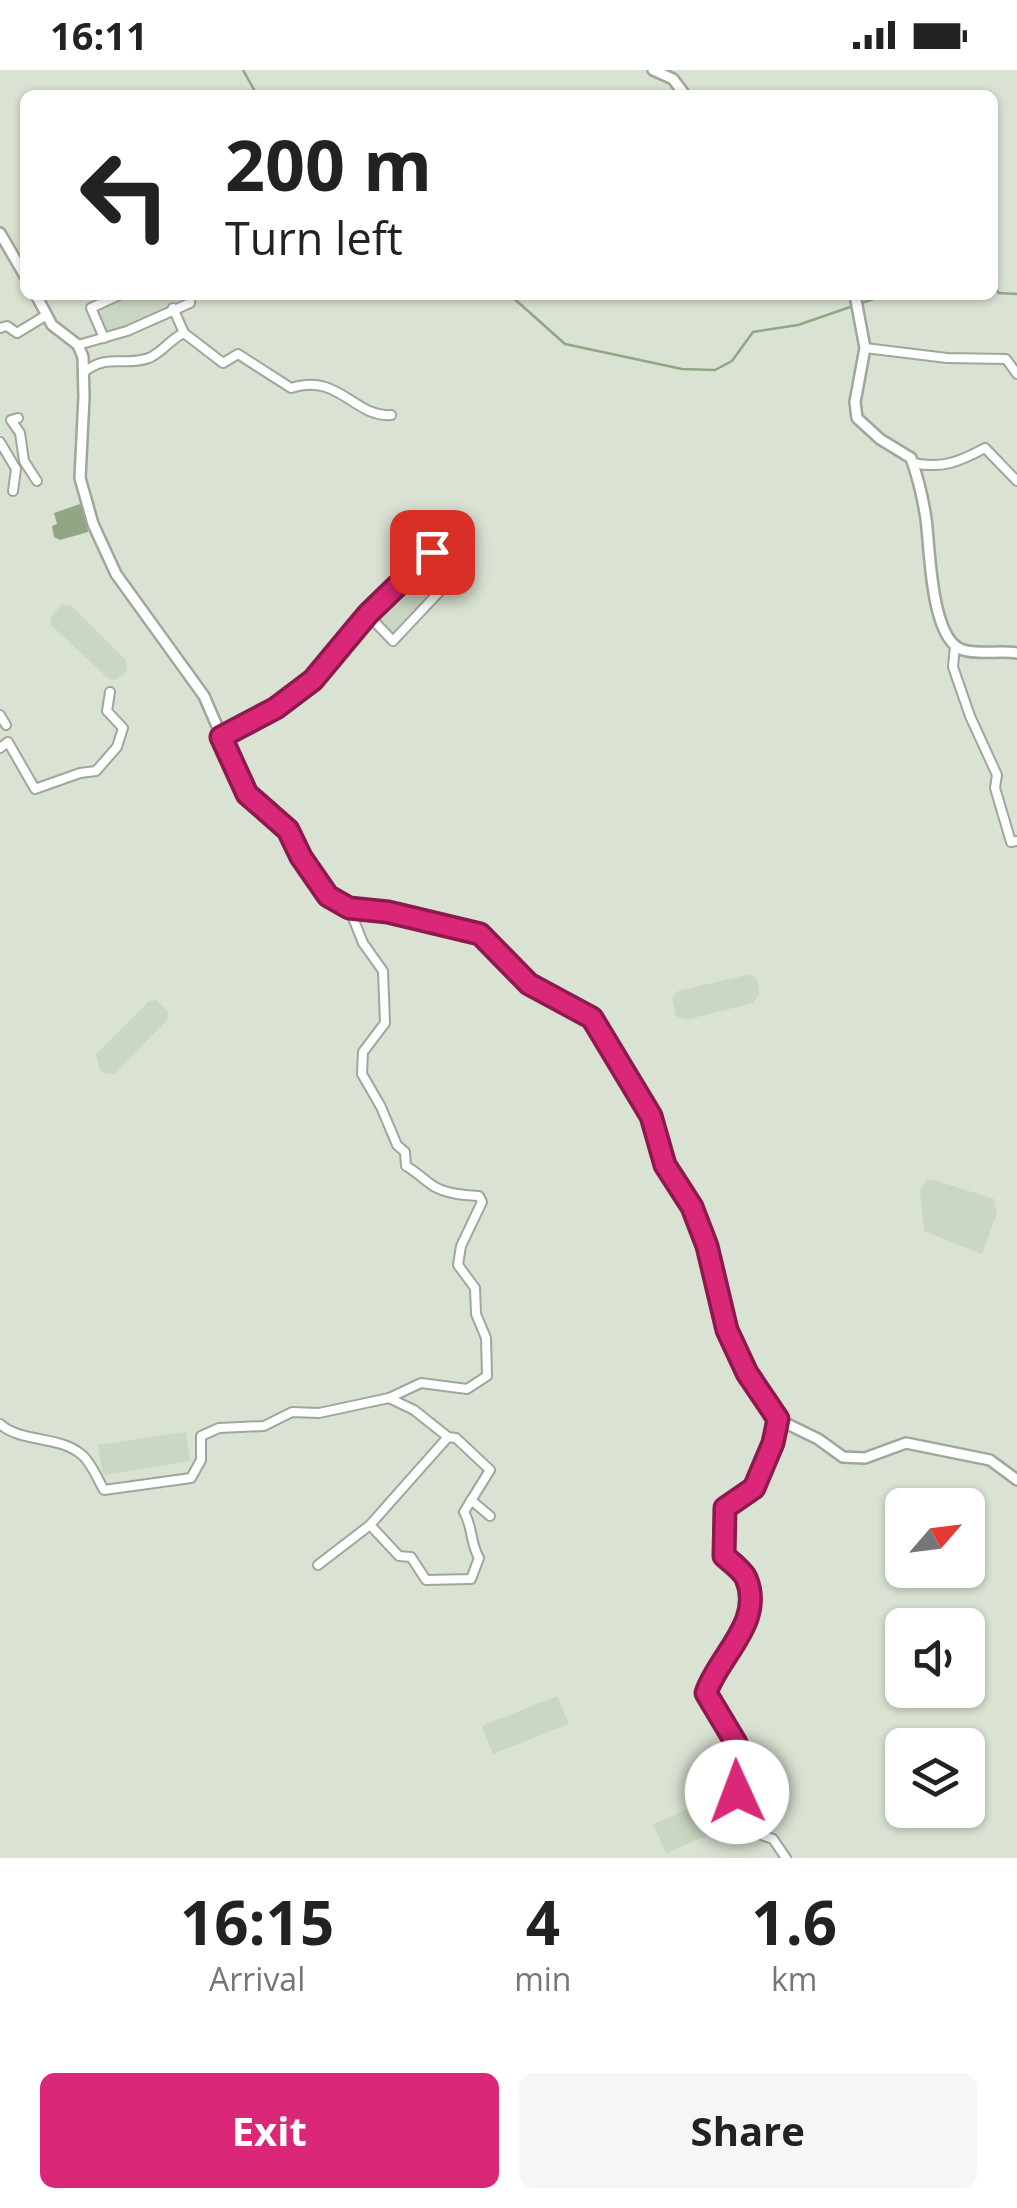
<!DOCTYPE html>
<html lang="en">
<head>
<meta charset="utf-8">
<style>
  :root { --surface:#fff; --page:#f6f6f6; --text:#222; --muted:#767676; --accent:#db2777 }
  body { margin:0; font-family:"Open Sans",sans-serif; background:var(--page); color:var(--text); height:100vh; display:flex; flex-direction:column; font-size:38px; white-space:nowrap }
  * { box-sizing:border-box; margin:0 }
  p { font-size:32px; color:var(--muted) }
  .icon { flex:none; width:55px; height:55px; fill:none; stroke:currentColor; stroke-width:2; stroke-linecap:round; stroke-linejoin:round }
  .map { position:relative; height:1788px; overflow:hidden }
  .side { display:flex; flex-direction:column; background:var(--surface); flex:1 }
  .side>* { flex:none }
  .guide { position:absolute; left:20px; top:20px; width:978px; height:210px; border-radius:15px; box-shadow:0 2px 8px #0004; background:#fff; color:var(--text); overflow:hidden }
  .needle { width:65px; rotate:62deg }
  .tools { position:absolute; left:885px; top:1418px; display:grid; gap:20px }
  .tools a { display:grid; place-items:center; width:100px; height:100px; border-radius:15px; background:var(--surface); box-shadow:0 2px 8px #0004; font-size:50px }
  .pin { position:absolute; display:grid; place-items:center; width:85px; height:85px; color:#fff; margin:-42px; border-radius:20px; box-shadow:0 5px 15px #0006 }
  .me { position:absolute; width:110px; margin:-55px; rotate:358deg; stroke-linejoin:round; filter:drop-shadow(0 0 8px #0008) }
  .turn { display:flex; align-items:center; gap:35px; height:210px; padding:0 40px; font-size:45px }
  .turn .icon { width:130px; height:130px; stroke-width:2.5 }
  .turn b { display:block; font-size:70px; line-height:85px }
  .eta { display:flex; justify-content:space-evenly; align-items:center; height:170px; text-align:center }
  .eta b { font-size:60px; font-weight:700; line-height:70px }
  .cta { display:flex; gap:20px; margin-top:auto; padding:20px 40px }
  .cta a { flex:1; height:115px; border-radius:15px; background:var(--accent); color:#fff; font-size:40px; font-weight:700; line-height:115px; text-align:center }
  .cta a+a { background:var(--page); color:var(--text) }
  .status { display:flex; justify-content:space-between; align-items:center; height:70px; padding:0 50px; background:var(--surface); direction:ltr }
  .status svg { height:28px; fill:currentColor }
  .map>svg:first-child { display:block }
  .built { fill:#cad7c2 }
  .water { fill:#91a783 }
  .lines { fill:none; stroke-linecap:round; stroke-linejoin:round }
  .stream { stroke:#91a783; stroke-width:2.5 }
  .minor-casing { stroke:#9ea799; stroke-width:12 }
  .major-casing { stroke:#9ea799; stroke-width:14 }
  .minor { stroke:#fff; stroke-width:8 }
  .major { stroke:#fff; stroke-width:9 }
  .route-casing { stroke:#8e194d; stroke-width:25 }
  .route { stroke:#db2777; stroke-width:18 }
</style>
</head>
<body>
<div class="status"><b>16:11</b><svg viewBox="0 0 49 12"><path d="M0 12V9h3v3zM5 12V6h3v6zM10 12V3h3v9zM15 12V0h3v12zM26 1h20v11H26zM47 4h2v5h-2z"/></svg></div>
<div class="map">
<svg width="1017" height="1788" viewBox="0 0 1017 1788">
  <rect width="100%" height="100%" fill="#d9e2d3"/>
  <!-- built -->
  <g class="built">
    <polygon points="126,225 187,225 189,229 108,265 96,238"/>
    <polygon points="435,487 452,505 392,564 375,546"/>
    <polygon points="62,534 72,536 126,590 127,598 123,605 115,610 109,609 51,555 51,547"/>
    <polygon points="746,905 755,907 759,916 759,925 753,933 685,950 676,946 672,929 678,921"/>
    <polygon points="156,930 168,941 167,950 115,1003 107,1004 100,1000 96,984 149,931"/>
    <polygon points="931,1109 994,1129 997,1143 982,1184 924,1161 920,1122 926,1110"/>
    <polygon points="186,1362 190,1391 103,1405 98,1375"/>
    <polygon points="557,1626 569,1654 493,1684 482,1656"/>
    <polygon points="729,1722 741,1751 666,1783 653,1754"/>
  </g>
  <!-- water -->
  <polygon class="water" points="80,434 87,448 88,462 60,470 54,467 52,456 57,454 54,443"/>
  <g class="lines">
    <!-- stream -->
    <g class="stream">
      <polyline points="243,0 257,25"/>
      <polyline points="992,216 999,223 1017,224"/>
      <polyline points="510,225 565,274 682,299 715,300 732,291 753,262 798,255 885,225"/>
    </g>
    <!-- minor casing -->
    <g class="minor-casing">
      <g id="minor">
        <polyline points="173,238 184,263"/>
        <polyline points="0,258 7,256 17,263 45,246"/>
        <polyline points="104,268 91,238 119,225"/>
        <polyline points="78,275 127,261 190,233 191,225"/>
        <polyline points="865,278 947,288 1006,289 1017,304"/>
        <path d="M84,302c24,-19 40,-5 65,-14 14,-6 21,-19 35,-25l39,30 15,-9 53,34c47,-16 64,30 100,27"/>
        <polyline points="18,348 11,350 20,363 24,391 37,411"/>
        <polyline points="0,372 16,399 13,421"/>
        <path d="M913,393c29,6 46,-1 72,-15l32,33"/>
        <polyline points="955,576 953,597 970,646 997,705 995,718 1011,772 1017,771"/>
        <polyline points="0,645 6,655"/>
        <polyline points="221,667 276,639 313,610 368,545 432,482 456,504 393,571 368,545"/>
        <polyline points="0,678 8,672 35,719 80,703 96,701 117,677 123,658 107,641 110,622"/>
        <path d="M777,1349l-4,24 -19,45 -29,21 -1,47c7,6 18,14 22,22 19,44 -28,78 -40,115l29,50 -5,33 23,56 20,7 13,19"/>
        <path d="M0,1354c21,19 59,11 82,31 9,7 16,25 22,35l87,-12 10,-18v-24l18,-8 45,-2 28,-14 27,1 70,-15 32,-15 46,6 20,-13 -1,-38 -10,-24 -1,-26 -17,-23 3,-19 21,-44 -3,-6c-15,-1 -31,-2 -44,-9 -10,-6 -18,-15 -29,-21l-1,-14 -8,-7 -16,-38 -19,-33 1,-22 22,-29 -2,-52 -20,-28 -14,-35"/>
        <polyline points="471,1430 490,1446"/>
        <path d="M370,1455l29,31 12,1 15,23 45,-1 8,-21c-9,-15 -6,-31 -15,-46l26,-42 -34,-32 -8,-1 -34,-27 -25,-12"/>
        <polyline points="318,1495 370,1455 448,1367"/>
      </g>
    </g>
    <!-- major casing -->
    <g class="major-casing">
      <g id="major">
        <polyline points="653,0 673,9 685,25"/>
        <polyline points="0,163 25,206"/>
        <polyline points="36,225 52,255 78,275 83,287 84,327 80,408 93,454 116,504 204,626 247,725 288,760 301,787 328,826 349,838 388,842 480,864 529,914 592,948 651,1046 665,1095 692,1137 707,1176 727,1260 747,1303 777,1349 818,1369 843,1387 865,1388 906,1373 990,1390 1017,1410"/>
        <path d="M855,225l10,53 -10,54 2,16 23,21 31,19c7,20 12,40 15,61 4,27 4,121 37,131 16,5 37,0 54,3"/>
      </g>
    </g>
    <!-- minor -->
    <use href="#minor" class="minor"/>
    <!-- major -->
    <use href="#major" class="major"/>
  </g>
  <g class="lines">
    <!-- route casing -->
    <g class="route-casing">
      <path id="route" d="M432,482l-64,62 -55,66 -37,28 -55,29 26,57 41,36 13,27 27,39 21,12 39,4 92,22 49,50 63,34 59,98 14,49 27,42 15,39 20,84 20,43 31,46 -5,24 -19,45 -29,20 -1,48c7,6 18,14 22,22 19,44 -28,78 -40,115l30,50 -6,33 7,16"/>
    </g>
    <!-- route -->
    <use href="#route" class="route"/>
  </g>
</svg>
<div class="tools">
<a><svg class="needle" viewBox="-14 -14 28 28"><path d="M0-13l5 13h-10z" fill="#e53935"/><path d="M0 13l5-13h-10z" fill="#767676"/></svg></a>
<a><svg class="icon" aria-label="sound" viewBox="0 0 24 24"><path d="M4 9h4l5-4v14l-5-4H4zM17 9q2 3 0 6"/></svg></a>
<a><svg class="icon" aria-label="layers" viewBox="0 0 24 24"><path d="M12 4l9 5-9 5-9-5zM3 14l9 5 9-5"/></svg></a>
</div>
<div class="pin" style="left:432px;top:482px;background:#d93025"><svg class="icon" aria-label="arrive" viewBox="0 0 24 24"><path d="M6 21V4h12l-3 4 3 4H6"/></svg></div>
<svg class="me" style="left:737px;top:1722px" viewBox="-20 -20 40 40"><circle r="19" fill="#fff"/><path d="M0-13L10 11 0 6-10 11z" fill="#db2777"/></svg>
<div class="guide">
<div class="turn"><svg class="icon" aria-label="left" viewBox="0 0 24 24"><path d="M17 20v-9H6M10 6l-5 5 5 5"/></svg><div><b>200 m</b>Turn left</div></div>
</div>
</div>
<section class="side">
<div class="eta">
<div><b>16:15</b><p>Arrival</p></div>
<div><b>4</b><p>min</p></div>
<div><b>1.6</b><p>km</p></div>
</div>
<div class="cta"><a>Exit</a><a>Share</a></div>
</section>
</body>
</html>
